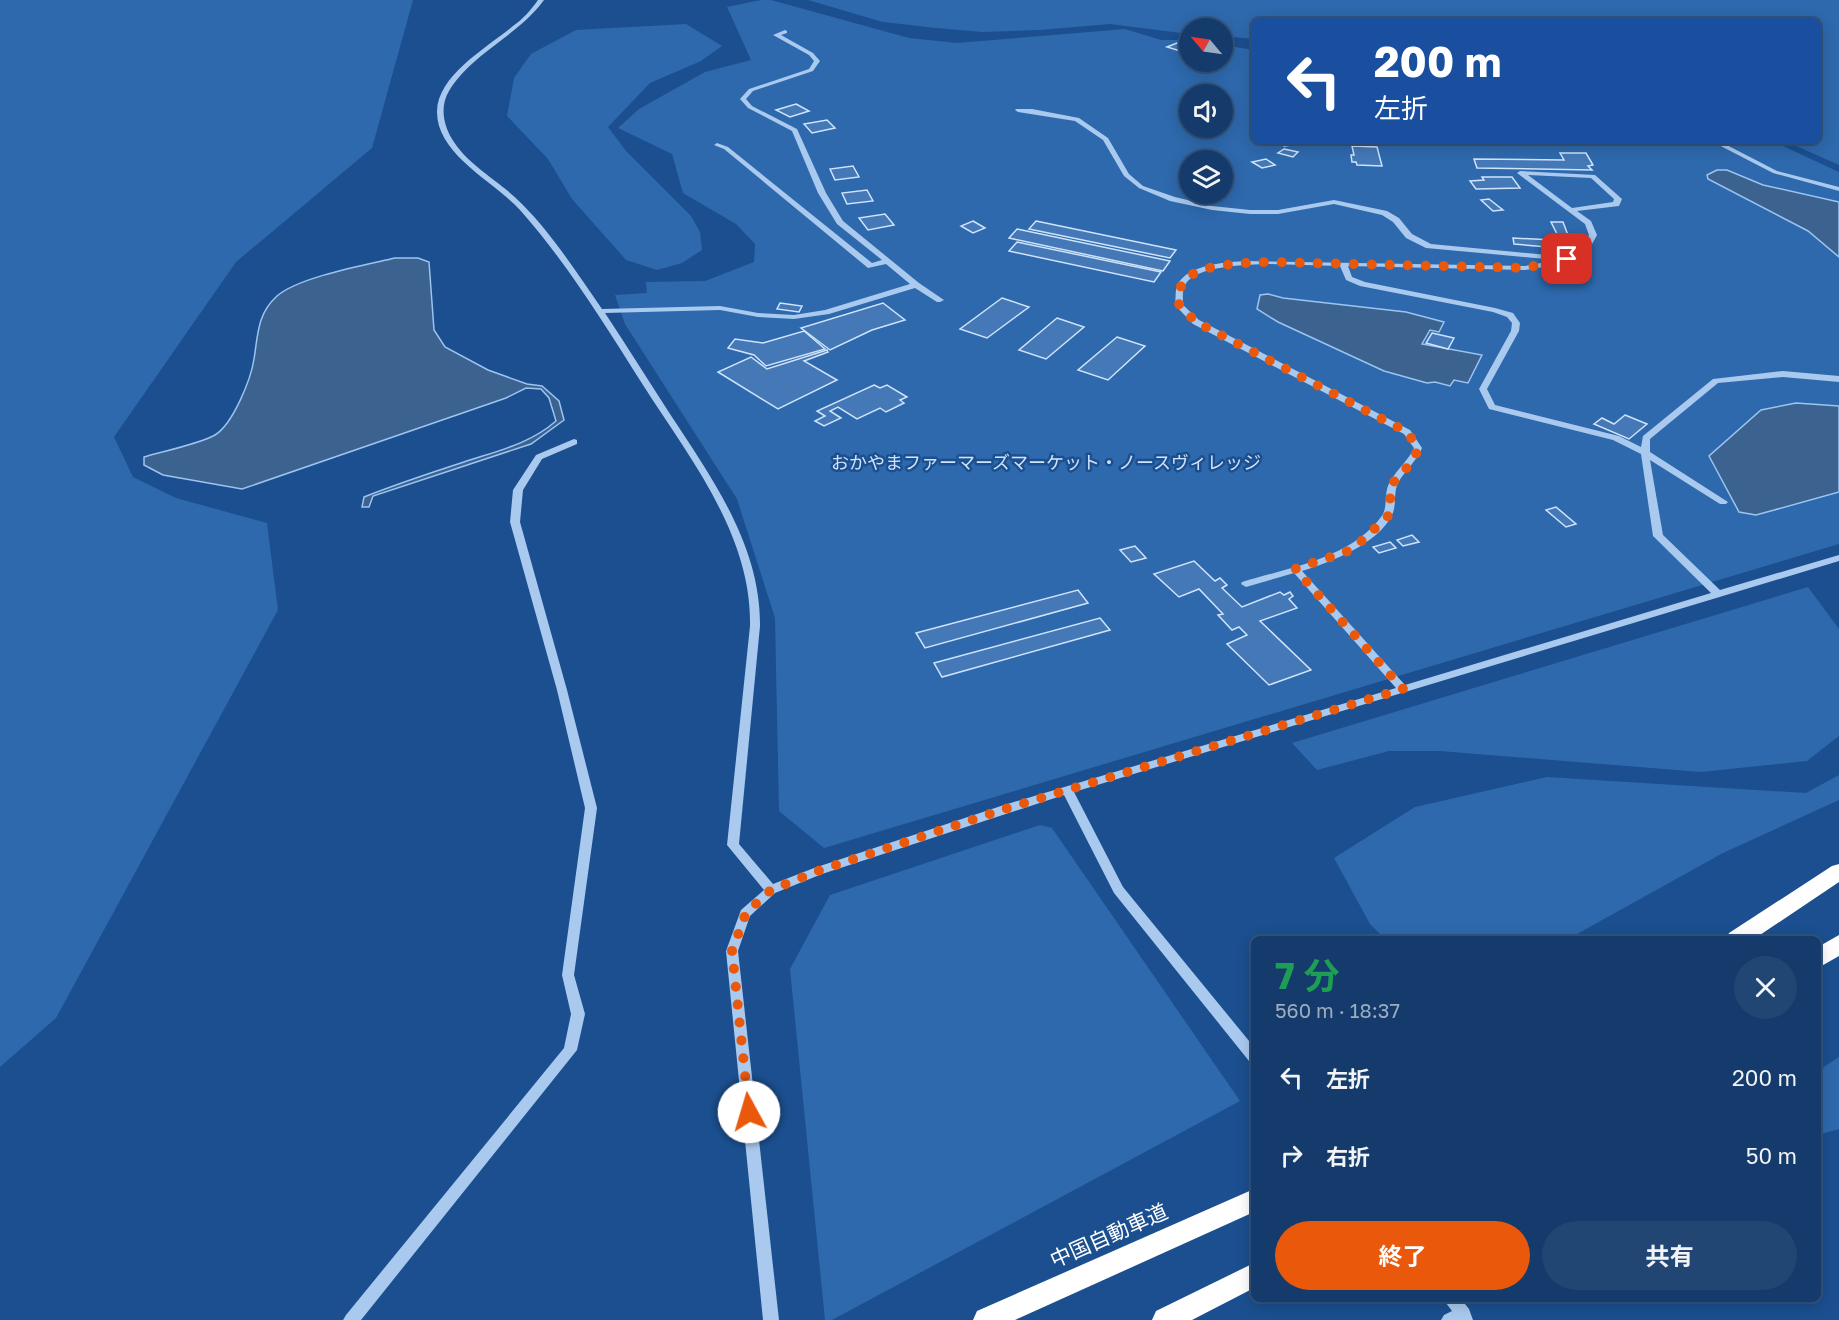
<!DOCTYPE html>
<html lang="ja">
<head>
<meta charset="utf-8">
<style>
  :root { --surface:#143b6b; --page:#214673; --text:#f1f3f6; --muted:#9dadc1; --line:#33557e; --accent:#ea580c }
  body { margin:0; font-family:"Golos Text","Noto Sans JP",sans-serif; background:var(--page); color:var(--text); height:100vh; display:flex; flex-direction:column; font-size:22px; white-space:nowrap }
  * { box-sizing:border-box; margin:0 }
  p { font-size:20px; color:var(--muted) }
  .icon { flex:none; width:33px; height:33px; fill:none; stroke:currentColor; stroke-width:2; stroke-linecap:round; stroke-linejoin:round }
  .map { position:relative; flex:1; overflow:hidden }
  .panel { position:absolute; left:1251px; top:936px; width:570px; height:366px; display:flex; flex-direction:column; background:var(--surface); border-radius:9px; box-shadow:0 3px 15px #0003,0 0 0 2px var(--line) }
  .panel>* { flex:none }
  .top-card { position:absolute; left:1251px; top:18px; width:570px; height:126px; border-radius:9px; box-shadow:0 3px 15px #0003,0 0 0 2px var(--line); background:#1a4fa0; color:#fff; overflow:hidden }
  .needle { width:39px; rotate:299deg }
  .buttons { position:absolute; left:1179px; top:18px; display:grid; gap:12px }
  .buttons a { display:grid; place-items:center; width:54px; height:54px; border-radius:50%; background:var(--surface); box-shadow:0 3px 15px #0003,0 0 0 2px var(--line); font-size:30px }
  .pin { position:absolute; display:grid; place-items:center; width:51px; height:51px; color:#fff; margin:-26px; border-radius:12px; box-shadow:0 3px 9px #0006 }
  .me { position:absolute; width:66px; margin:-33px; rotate:354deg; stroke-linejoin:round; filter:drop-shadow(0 0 4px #0008) }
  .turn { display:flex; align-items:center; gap:21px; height:126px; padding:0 24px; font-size:27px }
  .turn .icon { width:78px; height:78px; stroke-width:2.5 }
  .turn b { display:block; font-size:42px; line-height:51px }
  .round { display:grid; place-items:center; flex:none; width:63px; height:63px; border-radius:32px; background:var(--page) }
  .summary { display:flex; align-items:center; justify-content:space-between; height:102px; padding:0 24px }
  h1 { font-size:36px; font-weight:700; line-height:45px; color:#1e9e55 }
  .cta { display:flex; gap:12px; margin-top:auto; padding:12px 24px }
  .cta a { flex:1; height:69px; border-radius:36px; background:var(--accent); color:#fff; font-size:24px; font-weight:700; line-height:69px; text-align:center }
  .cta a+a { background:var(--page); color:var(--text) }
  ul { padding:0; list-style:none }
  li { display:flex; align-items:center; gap:18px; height:78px; padding:0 24px }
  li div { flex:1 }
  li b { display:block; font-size:22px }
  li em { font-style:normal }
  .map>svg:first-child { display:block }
  .green { fill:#2e69ad; fill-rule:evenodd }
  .water { fill:#3c6290; stroke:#9cc4f0; stroke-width:1.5 }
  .building { fill:#4478b7; stroke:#cfe3fa; stroke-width:1.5 }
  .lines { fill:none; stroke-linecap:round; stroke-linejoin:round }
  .minor { fill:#a9c9ee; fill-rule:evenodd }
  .highway { fill:#fff; fill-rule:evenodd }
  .route { stroke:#ea580c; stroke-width:10; stroke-dasharray:0 18 }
  .labels { text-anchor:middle; stroke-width:5; stroke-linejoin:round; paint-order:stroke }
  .park-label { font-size:18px; fill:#cfe3fa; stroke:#1b4f8f }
  .near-street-label { font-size:21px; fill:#fff; stroke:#1b4f8f }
</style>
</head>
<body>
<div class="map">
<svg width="1839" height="1320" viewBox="0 0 1839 1320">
  <rect width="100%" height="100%" fill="#1b4f8f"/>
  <!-- green -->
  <g class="green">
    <polygon points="0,0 413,0 372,148 236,262 114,437 133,477 176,498 267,523 278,610 56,1018 0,1067"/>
    <path d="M761,0h10l138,38 48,5 168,-14 36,11h28l1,22h32l1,-17 31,5v91h518l67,31v372l-1015,304 -45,-37 -4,-193 -38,-119 -112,-175 -10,-29 32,-2 -1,-11 59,-1 49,-19 1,-18 -19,-20 -53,-31 -11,-39 -54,-26 21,-19 66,-37 46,-12 -24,-53zM1190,94h32v34h-32zM1190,160h32v34h-32z"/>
    <polygon points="808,0 1839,0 1839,165 1785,141 1818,141 1818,21 1254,21 1254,39 1223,36 1222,28 1190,28 1189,34 1110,24 1040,30 982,32 936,28 883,22"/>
    <polygon points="686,24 722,46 701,61 650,83 608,127 626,151 691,216 700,232 702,250 682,263 657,270 626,260 572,199 548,159 507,116 514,78 531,54 576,30"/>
    <polygon points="1808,587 1839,629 1839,736 1807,761 1701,772 1440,751 1389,751 1317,770 1292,743"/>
    <polygon points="1839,775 1839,800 1723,853 1568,939 1385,939 1370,924 1334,858 1415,807 1547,777 1806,793"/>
    <polygon points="1040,825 1052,828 1240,1101 832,1320 825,1320 790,969 830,895"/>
    <polygon points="1839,1057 1839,1129 1818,1135 1818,1071"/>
  </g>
  <!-- water -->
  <g class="water">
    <polygon points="1717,170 1727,170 1763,185 1839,202 1839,257 1808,231 1708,179 1707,175"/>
    <path d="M395,258h23l11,4 5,68 11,17 43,23 39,14 15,2 17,15 5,19 -33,24 -158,52 -4,11h-7l2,-10c33,-13 66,-24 100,-35 33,-11 66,-18 92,-41l-7,-23 -8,-9 -15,-1 -20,10 -264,91 -79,-14 -19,-10v-8c17,-5 58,-14 71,-22 18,-11 36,-56 39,-76 4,-24 3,-45 23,-63 22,-19 88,-31 118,-38z"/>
    <polygon points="1268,294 1283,298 1406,312 1444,322 1439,332 1430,330 1422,344 1482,355 1468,383 1454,380 1450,386 1435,382 1427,383 1384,371 1278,322 1257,309 1260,295"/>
    <polygon points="1796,403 1839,406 1839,492 1756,515 1739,512 1709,456 1761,410"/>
  </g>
  <!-- building -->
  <g class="building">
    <polygon points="1177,43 1190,47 1190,54 1167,47"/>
    <polygon points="796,104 809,111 790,117 776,110"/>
    <polygon points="827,120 835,128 812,133 804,124"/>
    <polygon points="1278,141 1305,141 1307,143 1284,146"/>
    <polygon points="1352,146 1377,147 1382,166 1357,165 1356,162 1352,162 1351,155 1354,155"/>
    <polygon points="1284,149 1298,152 1293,157 1278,153"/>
    <polygon points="1560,153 1586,153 1593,165 1588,166 1592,170 1477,168 1474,159 1564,160"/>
    <polygon points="1266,159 1275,165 1262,168 1252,162"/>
    <polygon points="853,166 859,177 835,180 830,169"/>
    <polygon points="1482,177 1512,177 1520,188 1476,189 1470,181 1484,180"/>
    <polygon points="867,190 873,201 847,204 842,193"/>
    <polygon points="1489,199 1503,210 1493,211 1481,200"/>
    <polygon points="885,214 894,225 868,230 859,218"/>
    <polygon points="973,221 985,228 973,233 961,226"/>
    <polygon points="1036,221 1176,250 1170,258 1029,229"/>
    <polygon points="1551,222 1563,222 1571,243 1559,248 1514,244 1513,238 1554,240 1558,236"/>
    <polygon points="1017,229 1170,261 1163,271 1009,238"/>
    <polygon points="1017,242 1161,272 1154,282 1009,251"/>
    <polygon points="1002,298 1029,307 987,338 960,329"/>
    <polygon points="780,303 802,306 799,312 777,309"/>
    <polygon points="883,303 905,320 872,330 830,350 801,328"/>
    <polygon points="1057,318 1084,327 1046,359 1019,350"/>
    <polygon points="804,331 825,349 766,366 754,355 728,348 735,339 763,343"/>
    <polygon points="1432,333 1454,338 1448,349 1426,343"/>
    <polygon points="1117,337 1145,346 1108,380 1078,370"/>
    <polygon points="827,350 828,352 804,361 837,380 778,409 718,372 751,357 767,369"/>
    <polygon points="874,385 880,388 887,385 907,397 900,400 904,403 886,412 880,408 857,419 838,407 830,411 841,418 824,426 815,421 825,416 817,411"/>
    <polygon points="1625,415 1647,424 1629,439 1594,424 1602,418 1614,424"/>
    <polygon points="1556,507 1576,524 1566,527 1546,510"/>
    <polygon points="1412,535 1419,542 1403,546 1397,540"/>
    <polygon points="1390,542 1396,548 1379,553 1373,547"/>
    <polygon points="1135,546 1146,558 1131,562 1120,550"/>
    <polygon points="1194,561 1215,581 1220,578 1227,585 1222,588 1242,607 1280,592 1284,595 1290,592 1293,596 1289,599 1297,608 1260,621 1311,670 1269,685 1227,644 1247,635 1239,627 1232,630 1218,615 1223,614 1199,589 1179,597 1154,574"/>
    <polygon points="1078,590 1088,603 925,648 916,633"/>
    <polygon points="1100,618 1110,630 942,677 934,663"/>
  </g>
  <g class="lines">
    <!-- minor -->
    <g class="minor">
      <path d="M538,0h6c-26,36 -72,53 -95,91 -9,15 -6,33 3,48 16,27 48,42 70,65 30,30 55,69 80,105l118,-3 38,7 36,2 31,-5 85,-26 -24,-20 -18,4 -144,-119 -10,-4 3,-2 11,4 144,116 10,-3 -45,-36 -19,-31 -26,-62 -44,-23 -8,-9 9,-10 60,-20 5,-8 -5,-6 -36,-20 12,-5 2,1v2l-6,2 32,18 7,8 -7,10 -60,20 -7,8 6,7 45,23 29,64 17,28 76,62 25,17 -4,2h-3l-22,-14 -86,26 -35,5 -36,-2 -38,-7 -115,3c22,33 43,67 65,101 42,64 91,132 90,212l-21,218 34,40 41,-16 190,-63 392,-117 -102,-115 -48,14 -5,-3 1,-2c46,-14 109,-24 139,-65 8,-10 2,-25 9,-35 7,-13 18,-21 24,-34l-10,-14 -211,-110 -18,-19c1,-6 0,-14 2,-19 9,-22 51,-24 70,-25l278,5 32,-6 -131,-12 -20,-10 -13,-16 -11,-7 -48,-11 -56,10h-28l-38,-4 -42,-9 -31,-13 -15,-12 -21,-36 -28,-19 -57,-9 -3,-2 1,-1h16l47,9 29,20 21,36 14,12 32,11 37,9 38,4h28l56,-10 53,11 12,7 13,16 19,10 127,12h3v3c14,-5 22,-11 28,-24l-4,-11 -68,-51 3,-2 75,4 27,24 -3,7 -42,5 14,10 6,14 -6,11 -14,12 -21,7 -31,5 -177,-4 4,11 13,5 130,26 18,5 7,10 -1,8 -32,58 8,16 124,31 22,11 2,-11 70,-57 70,-8 56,5v6l-56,-5 -65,6 -68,56v13l78,50 -2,2h-6l-70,-44 13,75 57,55 119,-35v6l-765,231 49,95 131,160v16l-5,-2 -135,-168 -50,-98 -242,79 -47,19 -25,23 -12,35 41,369h-16l-37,-369 15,-41 23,-20 -37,-45 23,-219c2,-91 -61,-169 -107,-241 -38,-60 -76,-122 -123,-175 -25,-28 -83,-55 -83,-98 0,-37 51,-65 76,-86 10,-7 18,-16 25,-26zM1528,175l63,3 23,21 -1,3 -41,6zM1268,264l72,2 6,14 14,6 133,26 14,5 5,6 -1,8 -32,58 10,20 124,31 28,14 12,82 58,57 -306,92 -103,-114c29,-9 76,-27 90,-56 5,-10 1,-22 6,-32 7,-13 19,-22 24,-35l-12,-18 -211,-110 -16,-15c0,-6 -1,-15 2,-20 10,-20 63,-20 83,-21z"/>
      <polygon points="1711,141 1719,141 1777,171 1839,187 1839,191 1773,173"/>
      <polygon points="574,439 577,440 577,444 542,459 523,490 520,522 567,690 597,808 574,975 585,1014 577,1050 361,1320 343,1320 346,1315 564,1048 571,1014 562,975 585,808 557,690 510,522 513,490 536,455"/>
      <polygon points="1443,1299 1461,1299 1469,1309 1473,1320 1441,1320 1444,1315 1452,1311"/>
    </g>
    <!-- highway -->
    <g class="highway">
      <polygon points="1839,864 1839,882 1754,939 1726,939 1729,933 1832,866"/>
      <polygon points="1839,935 1839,956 1818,968 1818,947"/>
      <polygon points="1254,1189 1254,1212 1015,1320 973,1320 977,1311"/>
      <polygon points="1254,1263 1254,1288 1192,1320 1152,1320 1156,1311"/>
    </g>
  </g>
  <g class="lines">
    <!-- route -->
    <path class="route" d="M749,1112l-17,-161 14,-38 25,-23 47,-19 190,-63 395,-119 -108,-120 51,-17 17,-12 25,-24 4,-32 22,-24 4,-12 -11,-16 -211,-110 -17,-17c1,-6 0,-13 2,-19 9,-23 67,-23 87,-24l257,6 42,-9"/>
  </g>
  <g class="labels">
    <!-- park labels -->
    <g class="park-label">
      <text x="1046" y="469">おかやまファーマーズマーケット・ノースヴィレッジ</text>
    </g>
    <!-- near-street labels -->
    <g class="near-street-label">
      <text transform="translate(1109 1236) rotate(-24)" y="7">中国自動車道</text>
    </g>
  </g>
</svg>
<div class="buttons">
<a><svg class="needle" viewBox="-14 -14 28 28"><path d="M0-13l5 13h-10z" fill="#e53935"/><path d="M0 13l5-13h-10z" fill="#9dadc1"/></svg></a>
<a><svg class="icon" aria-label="sound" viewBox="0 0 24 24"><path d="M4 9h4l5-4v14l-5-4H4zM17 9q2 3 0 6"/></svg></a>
<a><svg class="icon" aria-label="layers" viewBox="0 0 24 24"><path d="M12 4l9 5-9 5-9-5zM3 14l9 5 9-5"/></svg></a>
</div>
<div class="pin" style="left:1567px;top:259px;background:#d93025"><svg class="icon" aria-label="arrive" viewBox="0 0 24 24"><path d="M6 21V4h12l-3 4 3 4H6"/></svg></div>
<svg class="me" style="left:749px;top:1112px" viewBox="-20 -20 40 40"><circle r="19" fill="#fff"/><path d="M0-13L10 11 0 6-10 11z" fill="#ea580c"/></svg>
<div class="top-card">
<div class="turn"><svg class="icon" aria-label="left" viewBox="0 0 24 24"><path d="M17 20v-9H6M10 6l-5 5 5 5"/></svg><div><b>200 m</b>左折</div></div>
</div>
<section class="panel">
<div class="summary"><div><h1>7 分</h1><p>560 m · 18:37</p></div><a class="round"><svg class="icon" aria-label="close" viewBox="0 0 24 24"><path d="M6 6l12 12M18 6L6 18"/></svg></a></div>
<ul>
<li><svg class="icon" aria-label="left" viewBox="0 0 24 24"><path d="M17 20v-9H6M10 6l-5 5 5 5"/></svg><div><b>左折</b></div><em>200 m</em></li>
<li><svg class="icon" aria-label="right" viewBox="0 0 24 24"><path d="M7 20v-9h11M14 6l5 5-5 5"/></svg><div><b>右折</b></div><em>50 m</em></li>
</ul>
<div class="cta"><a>終了</a><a>共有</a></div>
</section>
</div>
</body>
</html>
